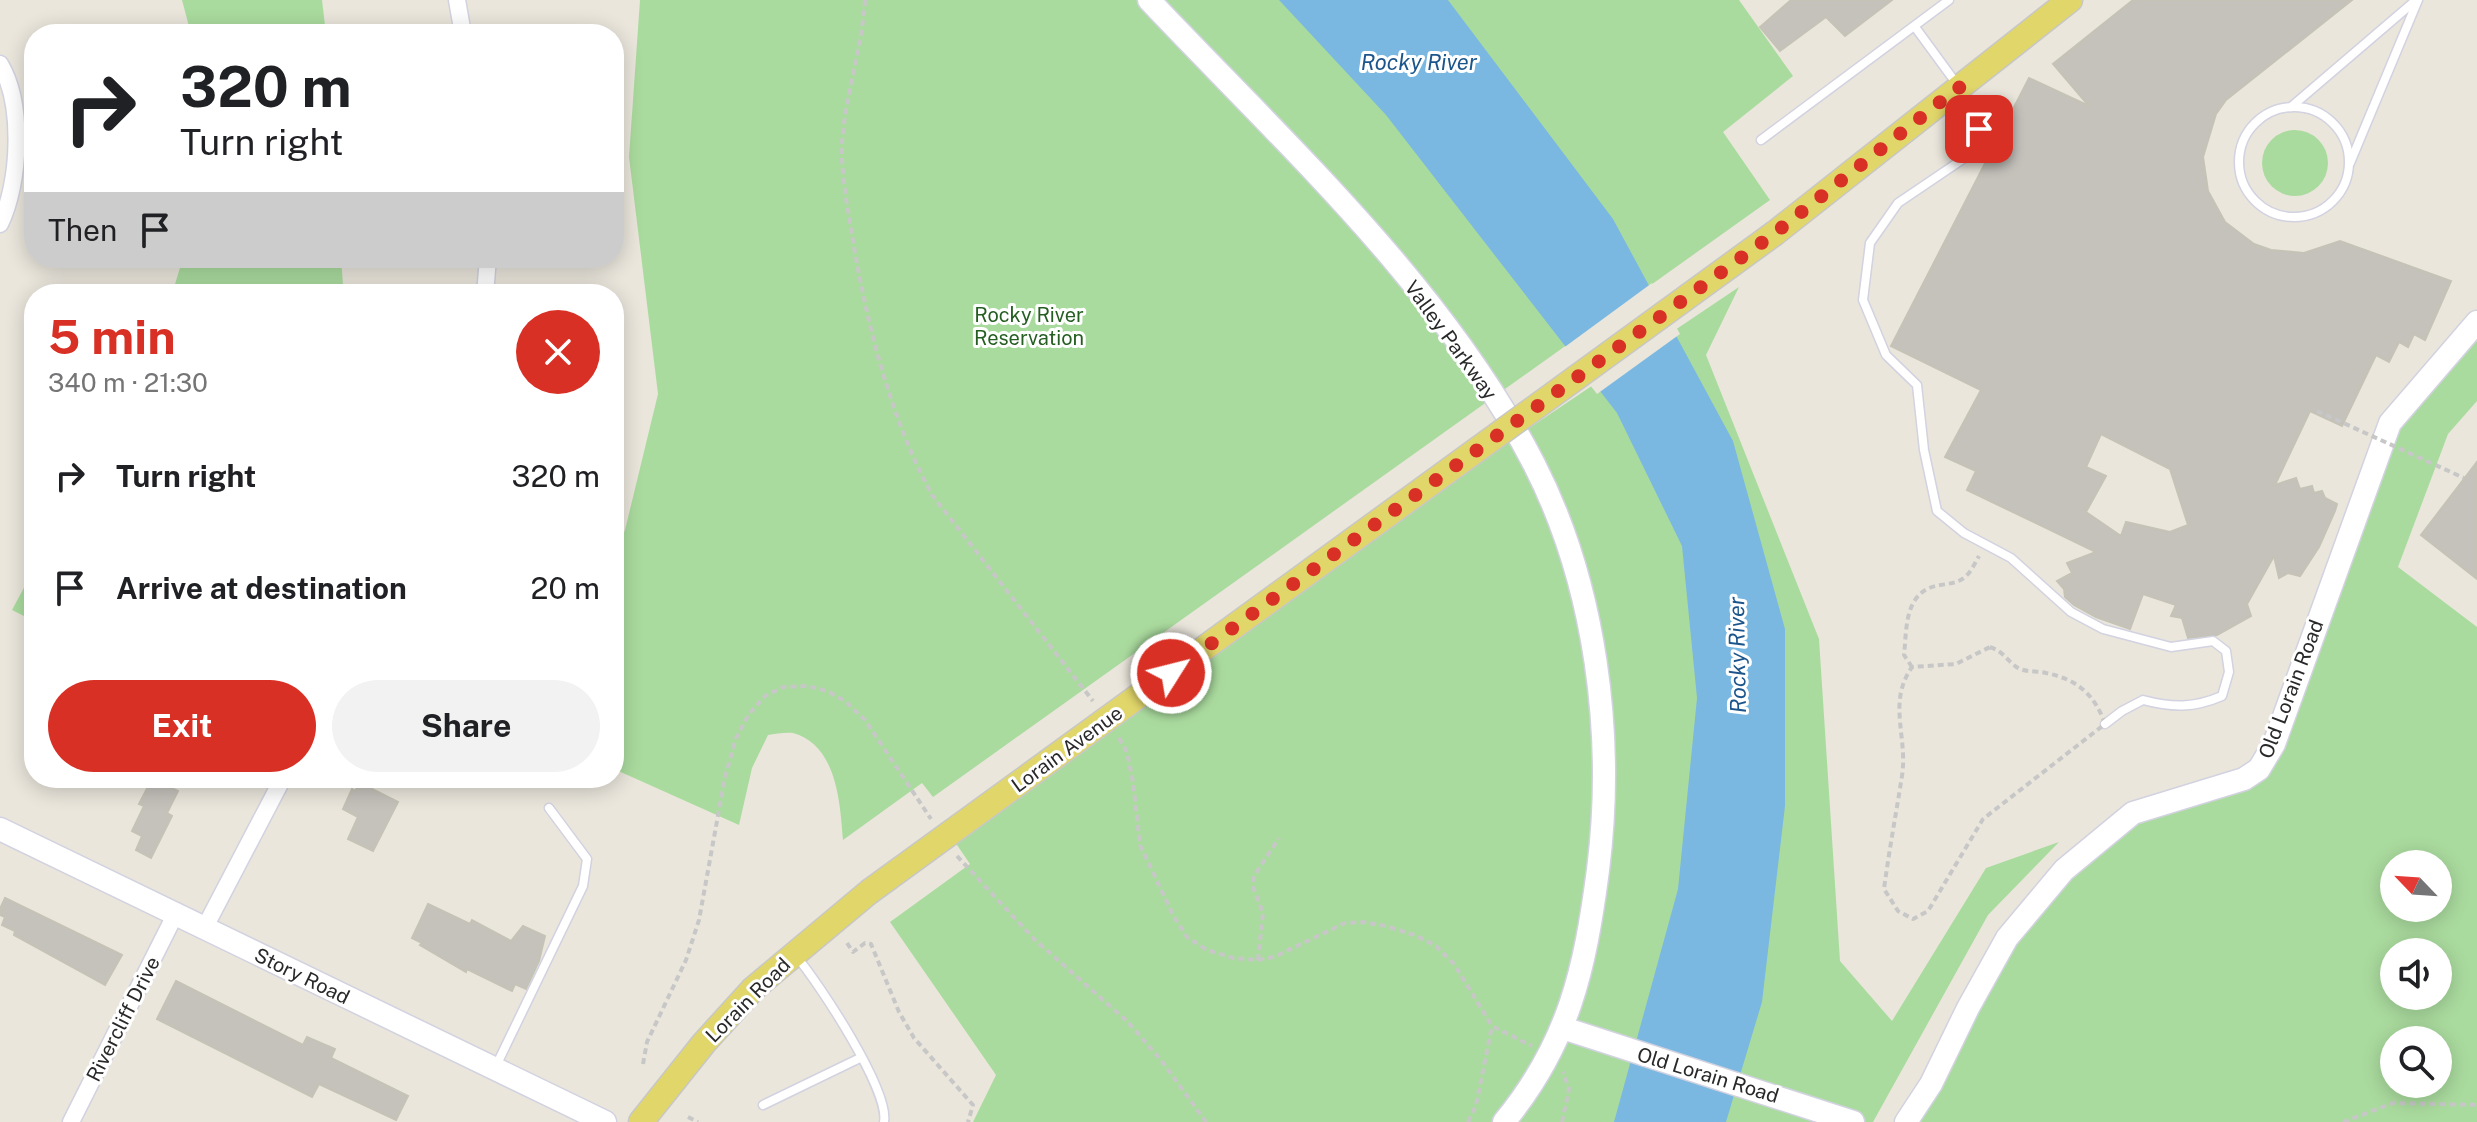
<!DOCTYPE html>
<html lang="en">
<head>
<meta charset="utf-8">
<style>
  :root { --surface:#fff; --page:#f2f2f2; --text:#202124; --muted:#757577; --accent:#d93025 }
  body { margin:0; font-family:"Public Sans",sans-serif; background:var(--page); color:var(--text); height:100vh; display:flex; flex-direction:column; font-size:30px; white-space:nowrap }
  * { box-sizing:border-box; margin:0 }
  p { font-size:26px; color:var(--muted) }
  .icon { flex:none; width:44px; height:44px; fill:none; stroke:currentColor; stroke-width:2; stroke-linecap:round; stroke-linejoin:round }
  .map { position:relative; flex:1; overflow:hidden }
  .details { position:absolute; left:24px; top:284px; width:600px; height:504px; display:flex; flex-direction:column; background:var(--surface); border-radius:32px; box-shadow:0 4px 20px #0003 }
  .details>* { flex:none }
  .hud { position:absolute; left:24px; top:24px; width:600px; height:244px; border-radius:32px; box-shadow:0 4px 20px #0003; background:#fff; color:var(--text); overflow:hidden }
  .needle { width:52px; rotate:295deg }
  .tools { position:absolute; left:2380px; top:850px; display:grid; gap:16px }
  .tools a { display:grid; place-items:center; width:72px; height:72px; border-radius:50%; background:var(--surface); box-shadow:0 4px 20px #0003; font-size:40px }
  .pin { position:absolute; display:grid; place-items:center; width:68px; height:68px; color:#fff; margin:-34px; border-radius:16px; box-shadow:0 4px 12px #0006 }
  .me { position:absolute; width:88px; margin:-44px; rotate:54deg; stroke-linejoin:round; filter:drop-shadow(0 0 6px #0008) }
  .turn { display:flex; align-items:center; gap:28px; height:168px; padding:0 24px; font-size:36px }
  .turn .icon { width:104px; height:104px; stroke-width:2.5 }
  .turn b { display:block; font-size:56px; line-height:68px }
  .then { display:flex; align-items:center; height:76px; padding:0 24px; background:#0003; gap:16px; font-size:30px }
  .round { display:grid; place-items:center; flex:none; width:84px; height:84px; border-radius:42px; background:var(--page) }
  .head { display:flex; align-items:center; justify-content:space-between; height:136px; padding:0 24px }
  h1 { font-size:48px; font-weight:700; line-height:60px; color:var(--accent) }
  .primary-button { display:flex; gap:16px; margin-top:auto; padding:16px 24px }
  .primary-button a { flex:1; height:92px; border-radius:48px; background:var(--accent); color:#fff; font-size:32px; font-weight:700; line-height:92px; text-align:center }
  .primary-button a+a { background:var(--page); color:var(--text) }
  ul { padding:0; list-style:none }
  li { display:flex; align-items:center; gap:24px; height:112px; padding:0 24px }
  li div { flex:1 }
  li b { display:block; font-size:30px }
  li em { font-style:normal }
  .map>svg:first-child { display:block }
  .green { fill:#aadb9e; fill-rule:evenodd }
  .water { fill:#7ab8e1 }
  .pier { fill:#eae6dc }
  .building { fill:#c5c2bc; stroke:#c5c2b6; stroke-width:2; fill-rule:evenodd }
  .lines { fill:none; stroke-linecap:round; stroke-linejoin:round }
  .lane-casing { stroke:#d2d2e0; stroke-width:11 }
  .street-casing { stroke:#d2d2e0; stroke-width:19 }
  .secondary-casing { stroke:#d2d2e0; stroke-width:25 }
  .primary-casing { stroke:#c7c7c7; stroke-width:27 }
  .path { stroke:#c7c7c7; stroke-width:4; stroke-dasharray:6 4; stroke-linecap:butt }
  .lane { stroke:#fff; stroke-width:8 }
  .street { stroke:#fff; stroke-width:16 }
  .secondary { stroke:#fff; stroke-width:22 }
  .primary { stroke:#e1d66a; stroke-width:24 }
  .primary-bridge-casing { stroke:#c7c7c7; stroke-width:27; stroke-linecap:butt }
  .path-bridge { stroke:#c7c7c7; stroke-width:4; stroke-dasharray:6 4; stroke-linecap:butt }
  .primary-bridge { stroke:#e1d66a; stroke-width:24 }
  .route { stroke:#d93025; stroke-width:14; stroke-dasharray:0 25.2 }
  .labels { text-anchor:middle; stroke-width:6; stroke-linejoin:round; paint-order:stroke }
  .park-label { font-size:20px; fill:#255e21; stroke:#fff }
  .street-label { font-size:20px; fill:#292929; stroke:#fff }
  .water-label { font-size:22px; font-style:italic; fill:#1b558b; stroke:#fff }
</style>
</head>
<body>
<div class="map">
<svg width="2477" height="1122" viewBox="0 0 2477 1122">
  <rect width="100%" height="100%" fill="#eae6dc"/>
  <!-- green -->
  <g class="green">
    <polygon points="182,0 322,0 326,34 191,34"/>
    <path d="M640,0h1099l54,76 -70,56 47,68 -837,597 -11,-14 -79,57c-3,-37 -6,-95 -50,-107 -7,-1 -18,1 -25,2l-16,33 -13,57 -125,-56v-215l11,-24 33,-136 -29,-237z"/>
    <circle cx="2295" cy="163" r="33"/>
    <polygon points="183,258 341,258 343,285 339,294 172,294"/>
    <polygon points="1739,287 1706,355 1819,639 1840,961 1892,1021 1986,868 2059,842 1988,915 1873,1122 973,1122 996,1075 890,922 970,864 942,823"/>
    <path d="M2477,328v73l-29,33 -50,133 79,60v495h-572l106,-190 120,-125 126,-25 17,-14 72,-245 39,-98zM2394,864h44v44h-44zM2394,952h44v44h-44zM2394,1040h44v44h-44z"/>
    <polygon points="34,569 34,621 12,610"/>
  </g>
  <!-- water -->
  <polygon class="water" points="1279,0 1448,0 1613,219 1733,441 1785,629 1785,806 1762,1002 1726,1122 1614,1122 1678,889 1697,698 1682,546 1617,413 1386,115"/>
  <!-- pier -->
  <polygon class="pier" points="1652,283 1680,334 1597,394 1562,349"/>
  <!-- building -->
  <g class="building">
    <polygon points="1791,0 1892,0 1845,36 1826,17 1780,51 1760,27"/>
    <path d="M2133,0h219l-126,100 -10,14 -13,43 5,34 17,31 29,22 17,6 33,3 36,-12 111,40 -26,59 -11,-6 -6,13 -9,-5 -10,20 -13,-7 -34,71 -32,-15 -35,74 21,-7 4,11 12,-3 2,7 8,-2 3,7 12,6 -2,7 -16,36 -19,29 -12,-3 -9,5 -5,-22 -27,48 4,12 -34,19 -29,3 -6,-20 -11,-2 5,-11 -33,-11 -13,35 -34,-12 -22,-12 -9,-8 -1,-8 -7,-8 15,-8 -5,-10 29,-11 -129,-62 9,-19 -31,-14 36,-67 -90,-44 138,-268 60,28 -36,-42zM2101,434l69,35 18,56 -18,7 -44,-10 -5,14 -35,-24 20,-36 -20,-9z"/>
    <polygon points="2477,462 2477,579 2421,535"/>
    <polygon points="152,779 178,791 167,813 172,816 151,858 136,850 142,836 132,831 144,806 139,804"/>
    <polygon points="360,783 398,802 373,851 348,839 358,817 343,809 352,789 355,791"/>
    <polygon points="5,898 122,955 105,985 14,935 15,931 2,925 5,917 0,915 0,909"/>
    <polygon points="428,904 470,924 472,920 511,941 523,926 545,936 539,961 526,989 515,984 512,991 467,969 466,972 420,945 422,943 412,938"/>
    <polygon points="176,981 303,1045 307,1037 335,1049 331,1058 408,1096 396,1120 319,1084 312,1097 157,1019"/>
  </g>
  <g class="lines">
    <!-- lane casing -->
    <g class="lane-casing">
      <g id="lane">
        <path d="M1915,27l44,60 20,42 -13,28 -68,46 -28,40 -7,57 23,55 31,30 7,65 13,61 27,22 47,25 60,54 32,17 68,18 42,-6 13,10 3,21 -7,24c-28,12 -49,12 -79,4l-21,11 -17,13"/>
        <circle cx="2294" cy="162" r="55"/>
        <polyline points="2291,107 2415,1"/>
        <polyline points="1761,140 1949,0"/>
        <polyline points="2350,163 2418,0"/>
        <path d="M796,956c23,27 94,135 88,166"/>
        <polyline points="495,1068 583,886 587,859 549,808"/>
        <polyline points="763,1105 860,1058"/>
      </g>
    </g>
    <!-- street casing -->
    <g class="street-casing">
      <g id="street">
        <polyline points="457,0 463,34"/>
        <path d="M0,64c24,40 20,119 0,160"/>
        <polyline points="485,294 488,258"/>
        <polyline points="204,929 283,778"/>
        <polyline points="71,1122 175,915"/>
      </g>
    </g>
    <!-- secondary casing -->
    <g class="secondary-casing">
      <g id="secondary">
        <path d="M1149,0c135,143 294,287 385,464 62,121 81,272 64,406 -13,99 -29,173 -94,252"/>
        <polyline points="0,829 605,1122"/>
        <polyline points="1563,1028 1853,1122"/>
        <polyline points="1906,1122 1931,1084 1968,1008 2007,938 2064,870 2133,813 2244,779 2259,769 2274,744 2390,423 2477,322"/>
      </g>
    </g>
    <!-- primary casing -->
    <g class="primary-casing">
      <g id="primary">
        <polyline points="1775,233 2070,0"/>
        <polyline points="641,1122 704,1043 753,989 869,892"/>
      </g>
    </g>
    <!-- path -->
    <g class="path">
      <path d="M865,0c-3,49 -20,95 -23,144 -1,32 6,65 11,97 15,87 37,176 79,254l161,206"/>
      <path d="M1990,647c15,5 19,17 30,22 8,3 18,2 26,4 31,6 49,22 59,51l-122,95 -55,92 -15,8 -15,-8 -14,-22c5,-38 12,-75 18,-113 6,-40 -15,-73 10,-109l44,-3z"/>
      <path d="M1912,667l-8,-12c2,-17 1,-40 11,-55 14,-21 36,-11 50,-23 6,-5 10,-14 14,-21"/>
      <polyline points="1119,738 1127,752 1133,782 1140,845 1174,917 1187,937 1207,950 1233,958 1258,960 1274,957 1345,923 1363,922 1386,926 1417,936 1436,946 1454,964 1492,1026 1532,1046"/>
      <polyline points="957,856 1034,939 1128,1022 1161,1060 1206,1122"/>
      <polyline points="847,943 853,952 865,943 871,944 899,1012 914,1038 973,1105 968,1122"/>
      <polyline points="1258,960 1263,913 1253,887 1254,876 1279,838"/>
      <polyline points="643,1064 647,1042 686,960 699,920 725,777 736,738 749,714 765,696 783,687 808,686 827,691 845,701 865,720 931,819"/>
      <polyline points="688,1117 698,1122"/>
      <polyline points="1468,1122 1476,1105 1492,1026"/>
      <polyline points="1562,1122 1569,1089 1563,1072"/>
      <polyline points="2343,1122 2393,1103 2477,1105"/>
    </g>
    <!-- lane -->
    <use href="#lane" class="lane"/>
    <!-- street -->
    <use href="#street" class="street"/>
    <!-- secondary -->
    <use href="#secondary" class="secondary"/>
    <!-- primary -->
    <use href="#primary" class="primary"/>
    <!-- primary-bridge casing -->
    <g class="primary-bridge-casing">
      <polyline id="primary-bridge" points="869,892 1775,233"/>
    </g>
    <!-- path-bridge -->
    <polyline class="path-bridge" points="2317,411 2464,478"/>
    <!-- primary-bridge -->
    <use href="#primary-bridge" class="primary-bridge"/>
  </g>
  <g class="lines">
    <!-- route -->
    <polyline class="route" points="1171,673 1775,233 1959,87 1979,129"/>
  </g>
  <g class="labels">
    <!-- park labels -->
    <g class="park-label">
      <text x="1029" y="322">Rocky River<tspan x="1029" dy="23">Reservation</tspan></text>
    </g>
    <!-- street labels -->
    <g class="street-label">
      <text transform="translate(1451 340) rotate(54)" y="7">Valley Parkway</text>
      <text transform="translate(2291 689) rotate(-69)" y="7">Old Lorain Road</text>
      <text transform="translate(1067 749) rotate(-36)" y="7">Lorain Avenue</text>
      <text transform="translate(302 976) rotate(26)" y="7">Story Road</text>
      <text transform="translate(748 1000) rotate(-45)" y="7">Lorain Road</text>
      <text transform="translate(123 1019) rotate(-63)" y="7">Rivercliff Drive</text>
      <text transform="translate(1708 1075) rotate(17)" y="7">Old Lorain Road</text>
    </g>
    <!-- water labels -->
    <g class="water-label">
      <text x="1419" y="70">Rocky River</text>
      <text transform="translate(1737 655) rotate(-91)" y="8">Rocky River</text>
    </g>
  </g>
</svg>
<div class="tools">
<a><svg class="needle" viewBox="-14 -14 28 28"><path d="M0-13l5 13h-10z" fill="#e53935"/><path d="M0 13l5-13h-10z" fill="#757577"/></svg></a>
<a><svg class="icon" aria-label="sound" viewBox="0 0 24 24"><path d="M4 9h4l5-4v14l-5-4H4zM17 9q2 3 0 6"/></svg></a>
<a><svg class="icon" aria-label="search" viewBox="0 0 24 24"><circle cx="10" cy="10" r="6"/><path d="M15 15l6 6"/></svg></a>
</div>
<div class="pin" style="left:1979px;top:129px;background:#d93025"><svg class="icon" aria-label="arrive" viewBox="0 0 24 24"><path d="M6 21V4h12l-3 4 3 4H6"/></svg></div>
<svg class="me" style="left:1171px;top:673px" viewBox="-20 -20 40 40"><circle r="17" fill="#d93025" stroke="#fff" stroke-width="3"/><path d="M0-11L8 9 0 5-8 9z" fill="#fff"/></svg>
<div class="hud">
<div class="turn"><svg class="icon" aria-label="right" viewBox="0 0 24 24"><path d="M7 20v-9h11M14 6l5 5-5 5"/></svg><div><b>320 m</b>Turn right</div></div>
<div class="then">Then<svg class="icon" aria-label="arrive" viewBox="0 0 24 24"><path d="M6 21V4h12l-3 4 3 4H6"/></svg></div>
</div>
<section class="details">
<div class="head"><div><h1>5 min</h1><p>340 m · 21:30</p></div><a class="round" style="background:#d93025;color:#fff"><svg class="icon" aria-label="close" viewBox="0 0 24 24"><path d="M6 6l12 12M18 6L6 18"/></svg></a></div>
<ul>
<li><svg class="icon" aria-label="right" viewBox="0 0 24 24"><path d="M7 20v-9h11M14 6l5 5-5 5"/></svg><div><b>Turn right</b></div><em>320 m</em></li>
<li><svg class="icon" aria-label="arrive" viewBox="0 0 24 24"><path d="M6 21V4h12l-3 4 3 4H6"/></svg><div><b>Arrive at destination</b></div><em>20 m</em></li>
</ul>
<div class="primary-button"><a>Exit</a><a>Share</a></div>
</section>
</div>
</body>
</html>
